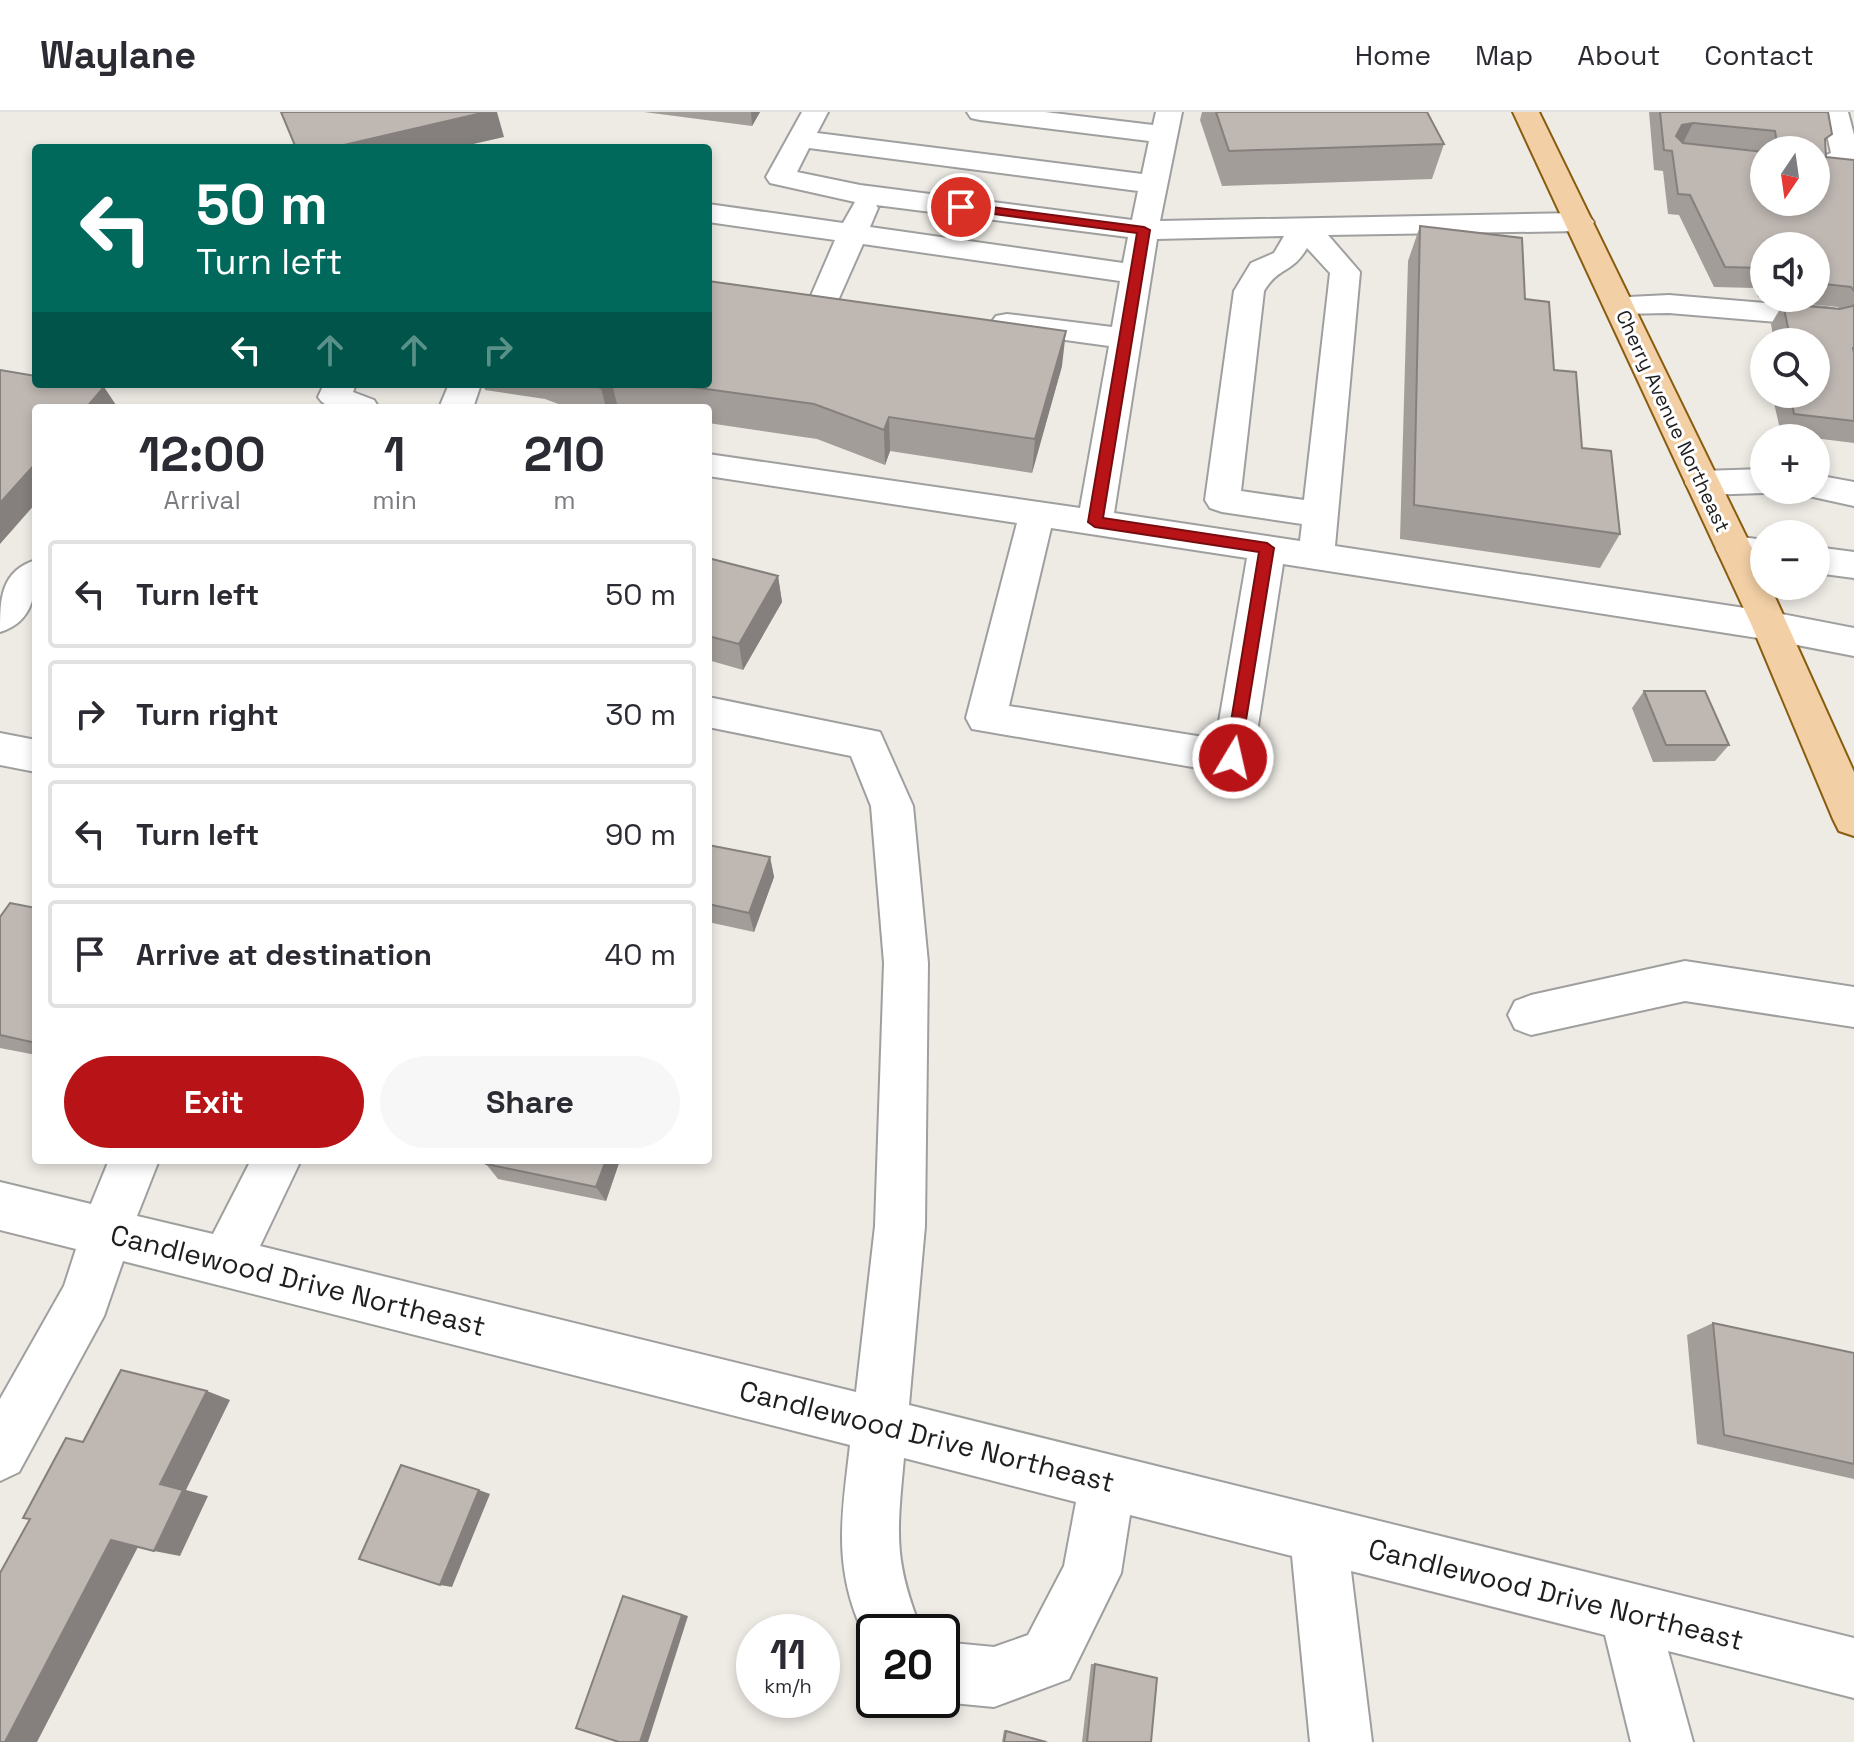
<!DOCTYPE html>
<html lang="en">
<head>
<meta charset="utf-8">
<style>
  :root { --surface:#fff; --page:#f7f7f7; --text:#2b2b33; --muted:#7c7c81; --line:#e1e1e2; --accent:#b81418 }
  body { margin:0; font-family:"Space Grotesk",sans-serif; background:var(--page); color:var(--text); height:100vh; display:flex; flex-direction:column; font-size:30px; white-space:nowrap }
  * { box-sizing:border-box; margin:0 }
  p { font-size:26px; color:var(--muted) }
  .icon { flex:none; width:44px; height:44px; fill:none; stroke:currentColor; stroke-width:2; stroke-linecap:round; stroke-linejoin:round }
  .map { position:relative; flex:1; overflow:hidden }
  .side { position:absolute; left:32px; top:292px; width:680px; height:760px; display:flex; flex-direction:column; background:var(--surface); border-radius:8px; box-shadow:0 4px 12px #0003 }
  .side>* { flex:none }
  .hud { position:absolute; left:32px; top:32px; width:680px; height:244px; border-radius:8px; box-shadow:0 4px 12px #0003; background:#00695c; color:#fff; overflow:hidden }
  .needle { width:52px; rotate:193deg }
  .controls { position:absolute; left:1750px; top:24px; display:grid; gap:16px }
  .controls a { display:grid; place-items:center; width:80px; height:80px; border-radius:50%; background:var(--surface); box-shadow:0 4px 12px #0003; font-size:40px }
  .speed { position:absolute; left:736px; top:1502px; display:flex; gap:16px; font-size:40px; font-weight:700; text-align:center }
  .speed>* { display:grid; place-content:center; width:104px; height:104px; border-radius:50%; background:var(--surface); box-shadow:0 4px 12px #0003; line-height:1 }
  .speed small { font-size:20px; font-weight:400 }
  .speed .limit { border:4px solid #111; border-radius:12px; background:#fff; color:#111 }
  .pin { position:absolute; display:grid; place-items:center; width:68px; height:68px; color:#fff; margin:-34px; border:4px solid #fff; border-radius:50%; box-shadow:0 2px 8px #0007 }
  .me { position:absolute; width:88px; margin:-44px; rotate:9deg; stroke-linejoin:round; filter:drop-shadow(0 0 6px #0008) }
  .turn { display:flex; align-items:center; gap:28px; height:168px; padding:0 32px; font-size:36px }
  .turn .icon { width:104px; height:104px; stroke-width:2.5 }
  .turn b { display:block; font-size:56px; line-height:68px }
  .lanes { display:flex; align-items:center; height:76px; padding:0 32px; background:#0003; justify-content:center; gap:40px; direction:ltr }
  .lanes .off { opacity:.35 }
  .eta { display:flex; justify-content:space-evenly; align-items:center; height:136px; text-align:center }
  .eta b { font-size:48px; font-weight:800; line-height:56px }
  .primary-button { display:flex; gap:16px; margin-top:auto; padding:16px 32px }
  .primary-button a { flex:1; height:92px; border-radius:48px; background:var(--accent); color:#fff; font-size:32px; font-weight:800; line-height:92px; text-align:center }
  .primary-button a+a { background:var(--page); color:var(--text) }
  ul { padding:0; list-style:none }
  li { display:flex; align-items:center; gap:24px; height:108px; margin:0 16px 12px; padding:0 16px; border:4px solid var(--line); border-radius:8px }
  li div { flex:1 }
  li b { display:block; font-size:30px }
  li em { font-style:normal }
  header { display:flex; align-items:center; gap:48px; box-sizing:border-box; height:112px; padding:0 40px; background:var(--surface); border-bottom:2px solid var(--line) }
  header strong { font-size:38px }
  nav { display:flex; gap:44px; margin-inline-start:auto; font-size:28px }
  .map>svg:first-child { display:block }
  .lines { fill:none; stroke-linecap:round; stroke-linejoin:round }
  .minor-casing { stroke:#9f9f9f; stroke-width:4 }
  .major-casing { stroke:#895d0f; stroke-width:4 }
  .minor { fill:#fff; fill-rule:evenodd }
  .major { fill:#f2cfa5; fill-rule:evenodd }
  .wall { fill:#a39d99; fill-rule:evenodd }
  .shaded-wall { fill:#85807d }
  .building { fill:#beb7b2; stroke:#85807d; stroke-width:2; fill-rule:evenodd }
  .route { fill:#b81418; stroke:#780d10; stroke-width:2 }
  .labels { text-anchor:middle; stroke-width:6; stroke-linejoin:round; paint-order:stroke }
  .far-street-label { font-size:20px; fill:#1e1e1e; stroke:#fff }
  .near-street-label { font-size:28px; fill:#1e1e1e; stroke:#fff }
</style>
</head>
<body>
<header>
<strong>Waylane</strong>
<nav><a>Home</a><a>Map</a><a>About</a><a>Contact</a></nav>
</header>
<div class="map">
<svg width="1854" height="1630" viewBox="0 0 1854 1630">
  <rect width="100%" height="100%" fill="#eeebe5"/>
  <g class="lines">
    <!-- minor casing -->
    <g class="minor-casing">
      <g id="minor">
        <path d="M802,0h26l-11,21 325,41 7,-33 -169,-21 -9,-2 -4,-6h78l108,13 3,-13h26l-22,109 419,-8 10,3 5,6 -5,6 -10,3 -251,4 32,37 -25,274 436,66 83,16v28l-83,-16 -488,-76 -30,194 -6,11 -14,5 -261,-45 -6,-11 51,-195 -309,-47v-22l372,54 29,-162 -102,-14 -11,-2 -5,-7 5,-7 11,-2 105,13 8,-46 -257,-37 -27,61 -11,2 -11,-2 -4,-7 25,-58 -127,-18v-18l135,19 12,-21 -85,-19 -4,-6zM809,36l329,43 -6,29 -272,-35 -63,-13zM876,93l252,32 -5,26 -253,-36 8,-19zM1284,124l-10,17 -23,10 -17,28 -29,209 5,8 12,4 80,12 -2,17 -186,-28 43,-274zM1307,136l23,25 -26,227 -63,-9 23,-200c15,-25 28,-17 43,-43zM1051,416l196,30 -31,181 -207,-33z"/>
        <polygon points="1822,0 1848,0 1854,23 1854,50 1846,58 1816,63 1816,47 1831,41"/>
        <polygon points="1669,183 1826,196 1837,198 1842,205 1837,212 1826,214 1669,201 1619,202 1608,200 1604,193 1608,186"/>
        <path d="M324,272h32l-3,8 21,8 5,8c-20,0 -50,7 -61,-11z"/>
        <polygon points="449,272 481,272 473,296 439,296"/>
        <polygon points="1764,357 1764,378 1773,378 1764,381 1702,383 1690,379 1685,371 1690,363 1702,359"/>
        <polygon points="1816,363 1854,370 1854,394 1804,383 1800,378 1816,378"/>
        <polygon points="1734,424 1764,428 1764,454 1721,446 1716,437 1721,428"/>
        <polygon points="1816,435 1854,440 1854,466 1816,461"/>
        <path d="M36,448c0,31 -1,61 -36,72 0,-32 0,-61 36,-72z"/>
        <path d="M708,585l172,35 33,74 15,157 -3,263 -16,179 945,233v60l-186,-47 25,91h-62l-26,-107 -254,-64 21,171h-62l-18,-186 -162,-41 -9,58 -52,106 -75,28 -52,-5 -5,-2h5v-58l52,5 34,-12 36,-69 12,-64 -172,-44c-7,76 -11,102 18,174h-48v22c-7,-9 -11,-22 -16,-33 -25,-62 -15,-113 -8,-176l-727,-184 -19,55 -85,156 -19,9v-82l64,-113 12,-37 -76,-19v-48l91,22 18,-44h50l-22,56 76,18 38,-74h50l-41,86 596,146 19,-166 9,-263 -13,-157 -20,-50 -143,-29z"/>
        <polygon points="0,621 36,628 36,660 0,653"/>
        <polygon points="1685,849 1854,875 1854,915 1685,889 1531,923 1515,917 1508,903 1515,889 1531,883"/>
      </g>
    </g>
    <!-- major casing -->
    <g class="major-casing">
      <polygon id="major" points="1513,0 1539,0 1764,461 1764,474 1770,474 1854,660 1854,724 1839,719 1833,707 1752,514"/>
    </g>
    <!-- minor -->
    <use href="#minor" class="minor"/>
    <!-- major -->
    <use href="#major" class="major"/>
  </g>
  <!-- wall -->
  <g class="wall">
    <polygon points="644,0 760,0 752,14"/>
    <polygon points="1202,0 1427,0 1444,32 1432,67 1222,74 1200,8"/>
    <path d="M1649,0h179l-3,34 1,11 28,3v283l-73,-9 -9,-40h44v-52h-42l-3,-18 12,-20 56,5 -1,-2 -72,-7 -1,-2h51v-52h-52v51h-6l-3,-9 -41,-1 -35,-72 -11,-1 -5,-43 -9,-1zM1690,32l74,7 52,-1 -52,52z"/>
    <polygon points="1420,114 1525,187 1554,258 1582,336 1620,422 1600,456 1400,427 1408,149"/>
    <polygon points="1062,254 1032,361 890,339 885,353 817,327 708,311 708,296 569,296 545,287 485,278 483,272 708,272"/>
    <polygon points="708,446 778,464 782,490 743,558 708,548"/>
    <polygon points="1644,579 1729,633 1715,649 1653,650 1632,596"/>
    <polygon points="708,733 770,745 774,765 754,820 708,810"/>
    <polygon points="36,796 36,943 0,936 0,805"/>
    <polygon points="487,1048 620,1048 606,1089 498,1067 486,1052"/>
    <polygon points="1713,1211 1854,1241 1854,1367 1697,1332 1687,1223"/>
    <polygon points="1091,1552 1095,1552 1151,1630 1082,1630"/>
    <polygon points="1004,1618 1049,1630 1002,1630"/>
  </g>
  <!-- shaded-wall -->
  <g class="shaded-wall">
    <polygon points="486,0 497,0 504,25 456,36 331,36"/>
    <polygon points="751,0 760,0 752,14"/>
    <polygon points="1693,11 1683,31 1672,33 1666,44 1682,13"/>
    <polygon points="1066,219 1062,254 1032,361 1035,327"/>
    <polygon points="604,272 612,272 618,296 606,296 601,276"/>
    <polygon points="104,275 118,296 86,296"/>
    <polygon points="889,305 890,339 885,353 884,318"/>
    <polygon points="36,351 36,391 0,432 0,391"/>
    <polygon points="778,464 782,490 743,558 739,532"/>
    <polygon points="770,745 774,765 754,820 749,801"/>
    <polygon points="606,1048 620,1048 606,1089 596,1075"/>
    <polygon points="207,1279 230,1288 186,1378 208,1384 180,1444 154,1439 160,1372"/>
    <polygon points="479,1378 490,1382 452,1475 440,1473"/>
    <polygon points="111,1428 139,1433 37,1630 5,1630"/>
    <polygon points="623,1484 688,1504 648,1630 640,1630"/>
  </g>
  <!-- building -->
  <g class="building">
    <polygon points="281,0 486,0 331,36 296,36"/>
    <polygon points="1216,0 1427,0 1444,32 1229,39"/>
    <path d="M1660,0h168l4,22 -7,5 1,18 28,3v131l-3,-4 -35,-4v-37h-52v22l-39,-1 -35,-72 -12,-1 -6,-43 -8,-1zM1693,11l82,8 3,19h38v52h-52v-50l-81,-9 -7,-7 6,-11z"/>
    <polygon points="1420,114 1522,126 1525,187 1549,190 1554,258 1576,260 1582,336 1611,339 1620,422 1414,393"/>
    <polygon points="708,169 1066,219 1035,327 889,305 884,318 814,292 670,272 708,272"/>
    <polygon points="1783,192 1840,197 1853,194 1854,192 1854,236 1853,236 1854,241 1854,309 1794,302 1790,282 1816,282 1816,230 1791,230"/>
    <polygon points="0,258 36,264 36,272 85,272 104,275 86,296 36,296 36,351 0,391"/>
    <polygon points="590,272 604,272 601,276"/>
    <polygon points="708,446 778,464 739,532 708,524"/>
    <polygon points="1644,579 1705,579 1729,633 1666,633"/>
    <polygon points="708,733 770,745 749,801 708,792"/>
    <polygon points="10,791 36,796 36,931 0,923 0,805"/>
    <polygon points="487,1048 606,1048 596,1075 486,1052"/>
    <polygon points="1713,1211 1854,1241 1854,1352 1724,1323"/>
    <polygon points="121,1258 207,1279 160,1372 183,1378 154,1439 111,1428 5,1630 0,1630 0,1461 30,1407 23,1406 66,1326 83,1330"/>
    <polygon points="401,1353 479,1378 440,1473 359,1447"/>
    <polygon points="623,1484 682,1503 640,1630 619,1630 576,1616"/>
    <polygon points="1095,1552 1157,1566 1151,1630 1087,1630"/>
    <polygon points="1006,1619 1046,1630 1004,1630"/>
  </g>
  <!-- route -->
  <polygon class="route" points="961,91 1144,115 1150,118 1103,406 1267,431 1274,436 1239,651 1227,651 1225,646 1259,440 1095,415 1088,410 1137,121 957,97 955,95"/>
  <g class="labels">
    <!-- far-street labels -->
    <g class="far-street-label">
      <text transform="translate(1673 309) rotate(65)" y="7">Cherry Avenue Northeast</text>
    </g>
    <!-- near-street labels -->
    <g class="near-street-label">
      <text transform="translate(298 1168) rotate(14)" y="10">Candlewood Drive Northeast</text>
      <text transform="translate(927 1324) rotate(14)" y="10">Candlewood Drive Northeast</text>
      <text transform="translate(1556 1482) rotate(14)" y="10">Candlewood Drive Northeast</text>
    </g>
  </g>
</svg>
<div class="controls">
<a><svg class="needle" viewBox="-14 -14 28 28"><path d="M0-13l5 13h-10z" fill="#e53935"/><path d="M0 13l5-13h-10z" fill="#7c7c81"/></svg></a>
<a><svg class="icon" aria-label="sound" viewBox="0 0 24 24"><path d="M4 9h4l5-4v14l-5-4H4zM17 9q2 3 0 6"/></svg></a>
<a><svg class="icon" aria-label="search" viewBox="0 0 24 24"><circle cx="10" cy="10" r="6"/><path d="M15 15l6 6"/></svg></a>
<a>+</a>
<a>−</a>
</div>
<div class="speed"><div>11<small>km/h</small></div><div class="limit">20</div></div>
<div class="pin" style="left:961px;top:95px;background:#d93025"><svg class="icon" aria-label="arrive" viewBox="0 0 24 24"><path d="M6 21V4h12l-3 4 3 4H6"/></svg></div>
<svg class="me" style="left:1233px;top:646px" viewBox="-20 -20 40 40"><circle r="17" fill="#b81418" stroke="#fff" stroke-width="3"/><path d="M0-11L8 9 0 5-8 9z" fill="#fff"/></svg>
<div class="hud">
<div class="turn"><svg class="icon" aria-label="left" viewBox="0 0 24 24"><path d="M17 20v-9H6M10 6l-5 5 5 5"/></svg><div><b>50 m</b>Turn left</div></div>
<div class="lanes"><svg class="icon" aria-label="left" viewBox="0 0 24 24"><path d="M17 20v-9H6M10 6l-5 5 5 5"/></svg><svg class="icon off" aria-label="ahead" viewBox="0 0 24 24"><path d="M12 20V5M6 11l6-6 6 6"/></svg><svg class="icon off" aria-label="ahead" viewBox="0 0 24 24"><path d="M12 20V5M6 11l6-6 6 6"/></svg><svg class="icon off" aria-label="right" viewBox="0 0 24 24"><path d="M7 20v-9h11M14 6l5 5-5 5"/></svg></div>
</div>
<section class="side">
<div class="eta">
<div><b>12:00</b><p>Arrival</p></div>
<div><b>1</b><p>min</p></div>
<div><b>210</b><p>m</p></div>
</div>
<ul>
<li><svg class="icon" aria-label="left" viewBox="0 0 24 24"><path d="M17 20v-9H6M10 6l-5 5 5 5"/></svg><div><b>Turn left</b></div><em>50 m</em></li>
<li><svg class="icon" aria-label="right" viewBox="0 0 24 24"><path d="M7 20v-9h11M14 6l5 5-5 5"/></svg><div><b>Turn right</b></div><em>30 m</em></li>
<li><svg class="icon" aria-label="left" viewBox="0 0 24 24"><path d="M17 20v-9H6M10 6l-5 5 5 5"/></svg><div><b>Turn left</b></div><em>90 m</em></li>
<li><svg class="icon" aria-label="arrive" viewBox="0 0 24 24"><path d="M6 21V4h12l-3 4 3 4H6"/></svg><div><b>Arrive at destination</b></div><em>40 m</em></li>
</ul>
<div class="primary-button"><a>Exit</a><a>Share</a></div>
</section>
</div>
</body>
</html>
